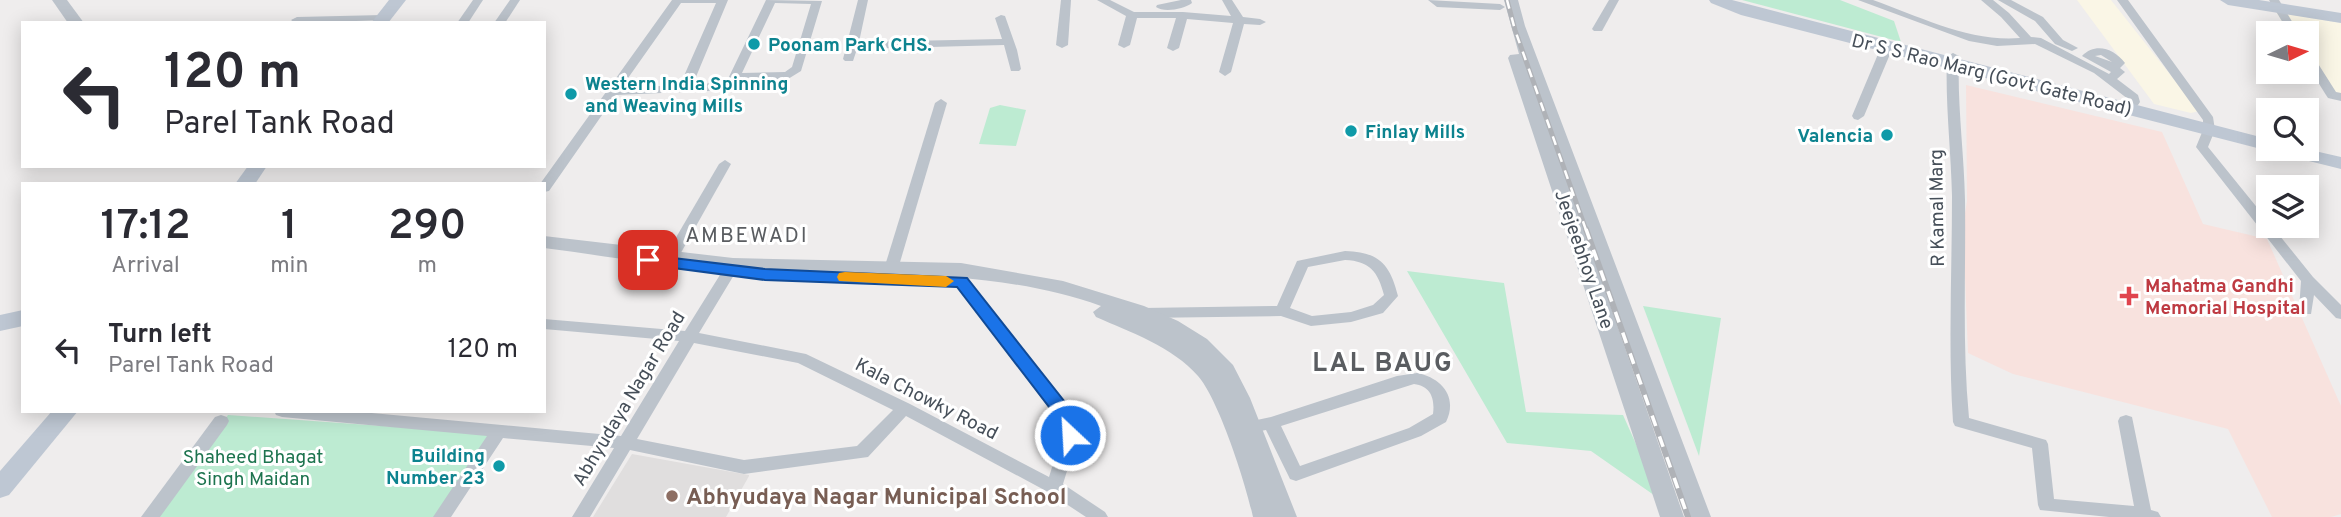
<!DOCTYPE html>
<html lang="en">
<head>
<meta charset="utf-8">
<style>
  :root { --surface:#fff; --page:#f2f2f3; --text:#2b2b33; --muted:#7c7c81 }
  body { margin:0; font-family:Overpass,sans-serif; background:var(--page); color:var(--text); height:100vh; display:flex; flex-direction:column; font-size:26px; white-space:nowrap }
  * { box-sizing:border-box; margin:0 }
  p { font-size:23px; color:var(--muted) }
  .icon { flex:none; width:38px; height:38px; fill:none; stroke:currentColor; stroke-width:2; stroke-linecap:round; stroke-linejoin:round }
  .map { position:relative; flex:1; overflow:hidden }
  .sheet { position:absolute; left:21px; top:182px; width:525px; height:231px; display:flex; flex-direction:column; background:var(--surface); border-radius:0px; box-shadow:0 4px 18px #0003 }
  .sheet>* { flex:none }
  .top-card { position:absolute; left:21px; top:21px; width:525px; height:147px; border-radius:0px; box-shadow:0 4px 18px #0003; background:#fff; color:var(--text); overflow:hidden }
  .needle { width:46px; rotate:85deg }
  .tools { position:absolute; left:2256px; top:21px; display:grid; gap:14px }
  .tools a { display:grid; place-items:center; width:63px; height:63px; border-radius:0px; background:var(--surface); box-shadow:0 4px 18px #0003; font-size:35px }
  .pin { position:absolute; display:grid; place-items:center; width:60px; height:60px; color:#fff; margin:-30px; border-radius:14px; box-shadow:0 4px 10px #0006 }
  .me { position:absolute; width:77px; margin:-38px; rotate:335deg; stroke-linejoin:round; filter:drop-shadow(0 0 5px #0008) }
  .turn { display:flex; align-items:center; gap:24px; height:147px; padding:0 28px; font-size:32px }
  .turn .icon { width:91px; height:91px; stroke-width:2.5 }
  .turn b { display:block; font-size:49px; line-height:60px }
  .eta { display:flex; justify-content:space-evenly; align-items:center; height:119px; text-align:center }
  .eta b { font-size:42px; font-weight:600; line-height:49px }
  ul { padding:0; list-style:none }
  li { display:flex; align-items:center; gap:21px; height:98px; padding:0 28px }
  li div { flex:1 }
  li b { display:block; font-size:26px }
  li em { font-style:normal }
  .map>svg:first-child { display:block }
  .commercial { fill:#faf6e6 }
  .education { fill:#e0dede }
  .medical { fill:#f8e2de }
  .green { fill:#bdebd2 }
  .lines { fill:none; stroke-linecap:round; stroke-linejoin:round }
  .minor { fill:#bcc3cb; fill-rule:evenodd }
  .tertiary { fill:#bcc3cb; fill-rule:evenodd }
  .secondary { fill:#bec7d3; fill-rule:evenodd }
  .rail-far1-casing { stroke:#afb2b7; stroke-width:5 }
  .rail-casing { stroke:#afb2b7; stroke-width:6 }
  .rail-far1 { stroke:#fff; stroke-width:2.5; stroke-dasharray:9; stroke-linecap:butt }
  .rail { stroke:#fff; stroke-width:3.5; stroke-dasharray:11; stroke-linecap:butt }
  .route { fill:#1a73e8; stroke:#114b97; stroke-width:2 }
  .slow { fill:#f59e0b }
  .culture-dot { fill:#0f9aa8; stroke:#fff; stroke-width:2.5 }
  .health-dot { fill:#e0444e; stroke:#fff; stroke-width:2.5 }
  .education-dot { fill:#8d6e63; stroke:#fff; stroke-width:2.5 }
  .labels { text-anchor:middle; stroke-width:6; stroke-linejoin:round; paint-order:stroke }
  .culture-label { font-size:19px; font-weight:bold; fill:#0d838f; stroke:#fff; text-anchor:start }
  .street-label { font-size:19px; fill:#464f59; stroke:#fff }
  .health-label { font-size:19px; font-weight:bold; fill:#be3a42; stroke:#fff; text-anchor:start }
  .park-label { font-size:19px; fill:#1d744f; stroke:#fff }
  .neighbourhood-label { font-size:21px; letter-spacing:2px; fill:#5a5d61; stroke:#fff }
  .near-education-label { font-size:23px; font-weight:bold; fill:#785e54; stroke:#fff; text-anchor:start }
  .district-label { font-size:26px; font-weight:bold; letter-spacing:2px; fill:#5a5d61; stroke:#fff }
</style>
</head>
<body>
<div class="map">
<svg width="2341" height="517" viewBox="0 0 2341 517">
  <rect width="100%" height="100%" fill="#efeded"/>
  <!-- commercial -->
  <g class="commercial">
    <polygon points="2077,0 2111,0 2199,111 2191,113 2154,104"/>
    <polygon points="2276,12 2341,23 2341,98 2307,60 2306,33 2289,33"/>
  </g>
  <!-- education -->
  <polygon class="education" points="632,454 749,475 749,476 726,517 593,517"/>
  <!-- medical -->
  <polygon class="medical" points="1966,85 2162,132 2203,224 2267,239 2341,406 2341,514 2331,517 2272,517 2228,429 2013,374 1968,353 1963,226 1967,201"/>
  <!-- green -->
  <g class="green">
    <polygon points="1742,0 1840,0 1894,21 1901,42"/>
    <polygon points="1000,105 1026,110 1016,146 979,144 990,108"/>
    <polygon points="1407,271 1504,283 1526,412 1623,415 1661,500 1591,451 1507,443"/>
    <polygon points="1643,306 1721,318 1699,456"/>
    <polygon points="228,415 494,434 439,517 152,517"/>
  </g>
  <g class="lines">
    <!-- minor -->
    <g class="minor">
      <polygon points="473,0 483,0 468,23 457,23"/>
      <polygon points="510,0 520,0 505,23 494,23"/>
      <path d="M672,0h56l-35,84 33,-1 40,-83 56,1 -21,70 -13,8 -49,1 -5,9 -4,1 -114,5 -67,96 -5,1v-8h-4zM681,3h35l-36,82 -59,3zM775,3l36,1 -19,63 -7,5 -43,1z"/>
      <polygon points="858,0 868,0 859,42 1002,39 995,18 1001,15 1005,16 1017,50 1021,69 1019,71 1011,71 1004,45 857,49 853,61 845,61 843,59"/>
      <polygon points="1061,0 1071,0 1068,45 1062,48 1056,45"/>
      <polygon points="1097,0 1110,0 1134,12 1183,12 1231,16 1222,0 1232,0 1243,17 1260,19 1266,22 1260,25 1244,24 1231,72 1225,76 1219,72 1233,23 1187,19 1179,48 1173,51 1167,48 1176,18 1137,18 1130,45 1124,48 1118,45 1126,16"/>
      <path d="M1181,0h10l1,3c-8,6 -28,10 -36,4l1,-2z"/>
      <polygon points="1428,0 1500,4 1505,7 1500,10 1437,7"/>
      <polygon points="1609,0 1619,0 1602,31 1594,31 1592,29"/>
      <path d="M1858,0h15c48,17 96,42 147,38l-19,-21 -20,-17h12l16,13 22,24 10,1 68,36 2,-2 -29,-16c14,-14 32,-7 43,7l-5,5 5,4 -8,7 21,16 2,7 -2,3h-8l-2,-6 -34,-26 -59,-29 -38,2 -28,-5zM2101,55l11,7 -17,-6z"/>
      <polygon points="1998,0 2011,0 2043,17 2063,40 2078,48 2072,51 2055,44 2035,21"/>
      <polygon points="2117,0 2128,0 2213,117 2215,130 2208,147 2268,221 2268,226 2272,226 2313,277 2341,305 2341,319 2336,318 2314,295 2311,314 2301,314 2299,310 2301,281 2196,147 2203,130 2203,120"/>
      <polygon points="2269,0 2279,0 2299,33 2289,33"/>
      <polygon points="383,15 389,18 387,20 295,23 291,20 297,17"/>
      <polygon points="1887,44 1893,47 1864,116 1858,120 1854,119 1852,116 1881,47"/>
      <polygon points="2306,50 2310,51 2336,92 2341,93 2341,101 2328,98 2326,95 2306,63"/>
      <path d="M1953,53l6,3c-2,48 5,96 6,144 1,73 -3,145 4,218l77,22 2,4 6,55 80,7 -16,-85 2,-4 6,-2 6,2 19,93 7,2 3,5h-52l-69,-7 -2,-5 -6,-57 -77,-22 -2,-4c-5,-75 -1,-151 -1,-226 -1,-47 -7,-93 -5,-140z"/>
      <polygon points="941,99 947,103 898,269 891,274 886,272 884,269 935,103"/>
      <polygon points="725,160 731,164 678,258 671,263 666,261 664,258 719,164"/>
      <path d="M1345,251c34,1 45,13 53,45l-15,17 -32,9 -40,4 -30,-10 -138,2 -7,-5 7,-5 134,-2 20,-45zM1345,260c25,1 33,12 39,35l-11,10 -22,7 -39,4 -22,-8 18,-41z"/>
      <path d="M733,260l7,5 -41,68 107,21 104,50 139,73 13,-42v-9l-107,-144 -1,-12 2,-3h10l3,14 109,144v10l-15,49 42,28 3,5h-22l-38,-25 -142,-76 -38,41 -124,17 -114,-24 -40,67h-18l42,-69 -111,-10 -52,79h-18l54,-81 -205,-19 -6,-2 -2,-4h76l271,25 58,-95 -135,-12v-10l141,12 43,-69zM694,343l104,20 95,47 -36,36 -113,14 -107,-21z"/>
      <path d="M1417,373c25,5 41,24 29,49l-25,14 -125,45 -6,-2 -24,-49 -22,4 -6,-2 -2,-4 2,-4 33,-7 126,-41zM1414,384c17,2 21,15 19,30l-24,14 -109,38 -19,-40z"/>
      <polygon points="221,415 227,417 229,421 227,425 160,517 141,517 215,417"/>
    </g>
    <!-- tertiary -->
    <g class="tertiary">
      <polygon points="52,0 67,0 84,23 68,23"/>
      <polygon points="1504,0 1518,0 1525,26 1711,517 1687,517 1599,273 1684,517 1660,517 1508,58 1510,55 1519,54"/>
      <path d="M544,236l189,22 228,5 102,18 81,25 34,15 29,18 26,26 17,33 47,119h-44c-7,-33 -34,-117 -55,-141 -25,-29 -68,-44 -102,-59l-3,-5 8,-6c-118,-42 -244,-28 -366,-34 -63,-4 -128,-16 -191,-24z"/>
    </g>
    <!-- secondary -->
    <g class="secondary">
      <polygon points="389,0 406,0 388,23 371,23"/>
      <polygon points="1709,0 1732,0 2268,139 2268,149 2306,149 2341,157 2341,169 2277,153 2275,149 2261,149 1741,15 1711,3"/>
      <polygon points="2220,0 2259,0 2341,13 2341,23 2228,5"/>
      <polygon points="248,166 267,166 255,184 235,184"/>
      <polygon points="23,310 23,326 0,331 0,315"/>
      <polygon points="52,411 78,411 9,495 0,498 0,471"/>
    </g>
    <!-- rail-far1 casing -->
    <g class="rail-far1-casing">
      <polyline id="rail-far1" points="1507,0 1515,30 1586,230"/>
    </g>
    <!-- rail casing -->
    <g class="rail-casing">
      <polyline id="rail" points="1586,229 1688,517"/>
    </g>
    <!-- rail-far1 -->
    <use href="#rail-far1" class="rail-far1"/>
    <!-- rail -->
    <use href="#rail" class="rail"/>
  </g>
  <!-- route -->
  <path class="route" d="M648,255l117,14 202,9 105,133c5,9 11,18 5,29h-13l-5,-20 -102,-133 -192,-7 -122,-16 -3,-4 3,-4z"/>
  <!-- slow -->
  <polygon class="slow" points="845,272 946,276 954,281 946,287 839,281 837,277 839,273"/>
  <!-- markers -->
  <g class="culture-dot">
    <circle cx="754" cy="44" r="7"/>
    <circle cx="571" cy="94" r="7"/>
    <circle cx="1351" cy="131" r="7"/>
    <circle cx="1887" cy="135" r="7"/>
    <circle cx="499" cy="466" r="7"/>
  </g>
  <path class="health-dot" d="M2125.5 285.5h7v7h7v7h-7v7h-7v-7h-7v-7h7z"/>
  <circle class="education-dot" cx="672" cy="496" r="7"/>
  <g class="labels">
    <!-- culture labels -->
    <g class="culture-label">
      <text x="768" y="51">Poonam Park CHS.</text>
      <text x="585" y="90">Western India Spinning<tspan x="585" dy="22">and Weaving Mills</tspan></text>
      <text x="1365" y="138">Finlay Mills</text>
      <text x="1873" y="142" text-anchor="end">Valencia</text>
      <text x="485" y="462" text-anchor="end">Building<tspan x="485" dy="22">Number 23</tspan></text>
    </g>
    <!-- street labels -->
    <g class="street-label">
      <text transform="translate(1992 74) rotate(14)" y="7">Dr S S Rao Marg (Govt Gate Road)</text>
      <text transform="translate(1936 208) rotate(-91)" y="7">R Kamal Marg</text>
      <text transform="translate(1585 259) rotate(71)" y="7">Jeejeebhoy Lane</text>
      <text transform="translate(628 398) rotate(-59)" y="7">Abhyudaya Nagar Road</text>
      <text transform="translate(927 398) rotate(27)" y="7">Kala Chowky Road</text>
    </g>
    <!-- health labels -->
    <g class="health-label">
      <text x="2145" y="292">Mahatma Gandhi<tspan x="2145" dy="22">Memorial Hospital</tspan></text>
    </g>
    <!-- park labels -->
    <g class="park-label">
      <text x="253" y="463">Shaheed Bhagat<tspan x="253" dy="22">Singh Maidan</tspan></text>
    </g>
    <!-- neighbourhood labels -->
    <g class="neighbourhood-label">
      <text x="747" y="242">AMBEWADI</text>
    </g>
    <!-- near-education labels -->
    <g class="near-education-label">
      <text x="686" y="504">Abhyudaya Nagar Municipal School</text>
    </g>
    <!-- district labels -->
    <g class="district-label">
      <text x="1383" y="371">LAL BAUG</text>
    </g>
  </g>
</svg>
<div class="tools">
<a><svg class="needle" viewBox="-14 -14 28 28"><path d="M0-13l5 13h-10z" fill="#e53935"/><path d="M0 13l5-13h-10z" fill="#7c7c81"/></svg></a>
<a><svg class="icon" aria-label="search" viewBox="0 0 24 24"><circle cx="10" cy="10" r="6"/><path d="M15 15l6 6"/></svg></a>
<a><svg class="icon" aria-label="layers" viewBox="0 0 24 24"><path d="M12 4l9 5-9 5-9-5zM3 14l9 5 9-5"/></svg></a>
</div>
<div class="pin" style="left:648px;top:260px;background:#d93025"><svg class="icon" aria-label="arrive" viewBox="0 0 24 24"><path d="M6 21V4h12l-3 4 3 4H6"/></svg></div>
<svg class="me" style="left:1070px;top:435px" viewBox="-20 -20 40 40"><circle r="17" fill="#1a73e8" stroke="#fff" stroke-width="3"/><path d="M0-11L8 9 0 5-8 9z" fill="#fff"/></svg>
<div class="top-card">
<div class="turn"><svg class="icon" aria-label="left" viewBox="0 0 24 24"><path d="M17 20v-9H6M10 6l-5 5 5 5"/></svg><div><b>120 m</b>Parel Tank Road</div></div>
</div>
<section class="sheet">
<div class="eta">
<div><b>17:12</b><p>Arrival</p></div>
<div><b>1</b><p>min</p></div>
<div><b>290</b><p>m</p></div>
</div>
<ul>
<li><svg class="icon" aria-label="left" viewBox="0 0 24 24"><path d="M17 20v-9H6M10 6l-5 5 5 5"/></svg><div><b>Turn left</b><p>Parel Tank Road</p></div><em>120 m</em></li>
</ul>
</section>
</div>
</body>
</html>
